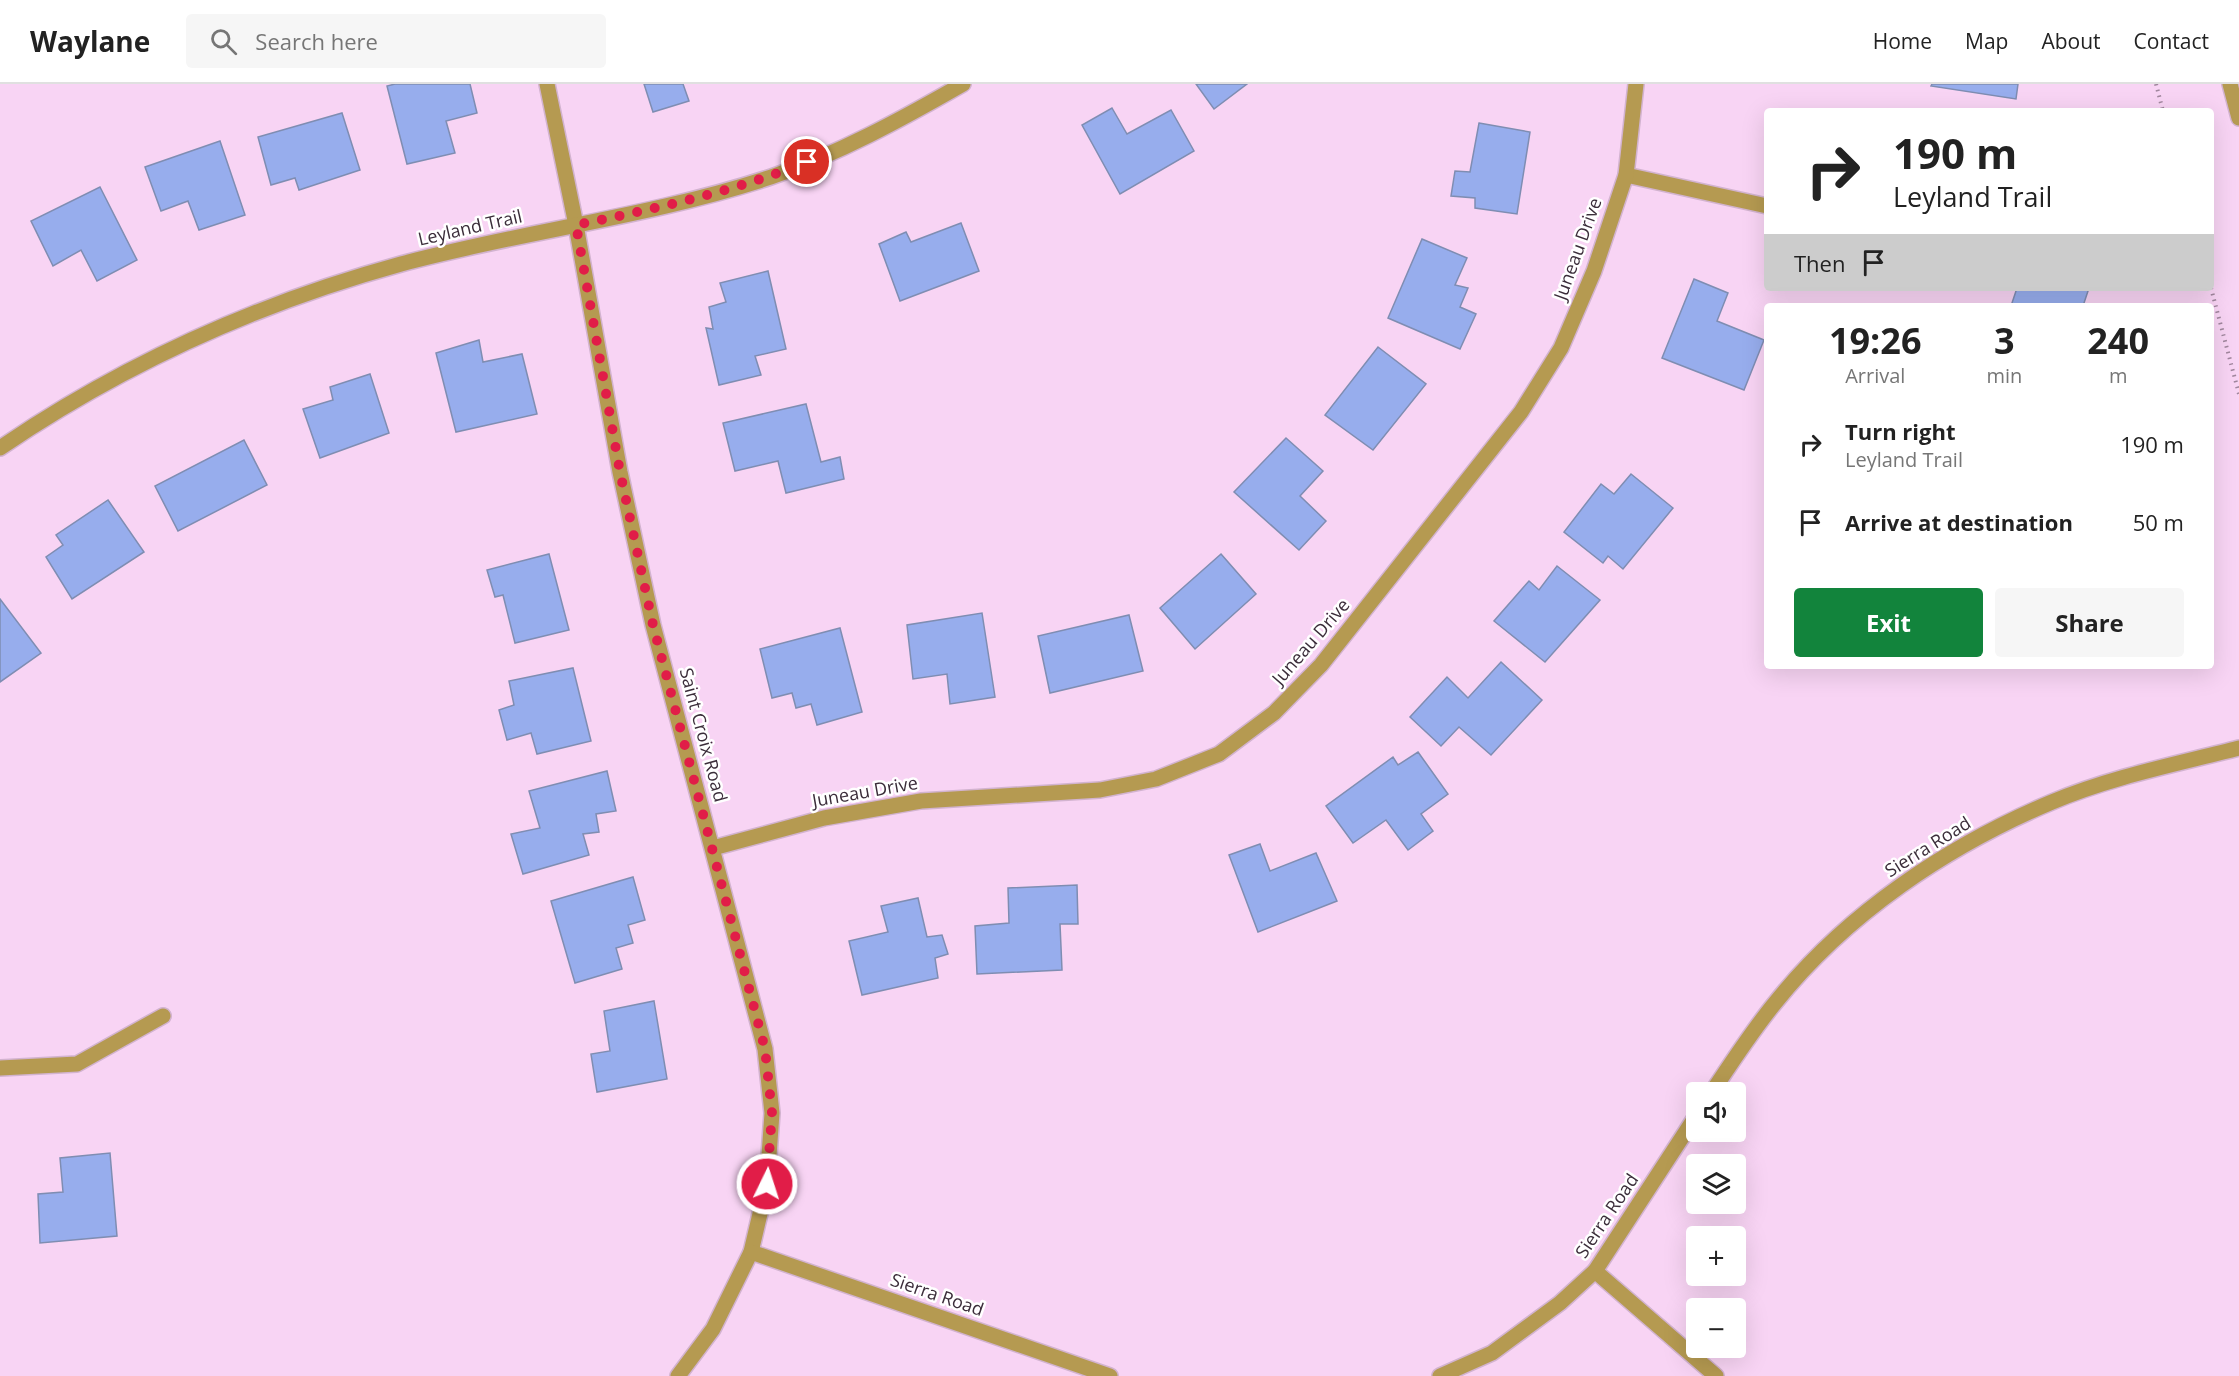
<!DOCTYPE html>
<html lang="en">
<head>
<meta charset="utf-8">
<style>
  :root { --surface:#fff; --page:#f6f6f6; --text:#222; --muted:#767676; --line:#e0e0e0; --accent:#12843c }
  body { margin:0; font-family:"Open Sans",sans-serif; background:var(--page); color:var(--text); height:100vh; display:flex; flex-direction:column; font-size:22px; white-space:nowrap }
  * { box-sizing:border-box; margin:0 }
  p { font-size:20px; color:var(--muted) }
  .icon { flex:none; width:33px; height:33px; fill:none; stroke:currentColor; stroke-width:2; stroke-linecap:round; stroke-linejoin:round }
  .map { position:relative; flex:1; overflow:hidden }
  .panel { position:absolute; left:1764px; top:219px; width:450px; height:366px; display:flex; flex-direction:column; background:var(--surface); border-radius:6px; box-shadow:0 6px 24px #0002 }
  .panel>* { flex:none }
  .top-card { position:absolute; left:1764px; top:24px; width:450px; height:183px; border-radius:6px; box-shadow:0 6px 24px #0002; background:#fff; color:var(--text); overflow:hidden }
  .controls { position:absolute; left:1686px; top:998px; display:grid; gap:12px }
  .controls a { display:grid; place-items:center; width:60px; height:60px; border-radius:6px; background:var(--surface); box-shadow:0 6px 24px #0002; font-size:30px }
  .pin { position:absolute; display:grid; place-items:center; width:51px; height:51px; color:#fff; margin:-26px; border:3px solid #fff; border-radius:50%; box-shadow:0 2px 6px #0007 }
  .me { position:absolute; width:66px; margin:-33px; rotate:4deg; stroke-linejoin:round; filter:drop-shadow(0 0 4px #0008) }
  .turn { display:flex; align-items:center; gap:21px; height:126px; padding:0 30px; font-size:27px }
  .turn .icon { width:78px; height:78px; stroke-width:2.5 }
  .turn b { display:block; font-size:42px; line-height:51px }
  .then { display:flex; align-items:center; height:57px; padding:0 30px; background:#0003; gap:12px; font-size:22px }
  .eta { display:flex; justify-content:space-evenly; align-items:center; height:102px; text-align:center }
  .eta b { font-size:36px; font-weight:700; line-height:42px }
  .primary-button { display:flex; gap:12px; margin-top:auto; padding:12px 30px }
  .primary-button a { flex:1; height:69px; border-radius:6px; background:var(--accent); color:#fff; font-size:24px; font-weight:700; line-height:69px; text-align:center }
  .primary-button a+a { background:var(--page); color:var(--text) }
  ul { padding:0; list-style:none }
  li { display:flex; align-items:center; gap:18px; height:78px; padding:0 30px }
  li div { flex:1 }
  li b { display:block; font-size:22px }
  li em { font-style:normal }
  header { display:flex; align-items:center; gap:36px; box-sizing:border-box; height:84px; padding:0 30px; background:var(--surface); border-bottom:2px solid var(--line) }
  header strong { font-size:28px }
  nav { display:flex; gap:33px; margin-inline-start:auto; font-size:21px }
  .search { width:420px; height:54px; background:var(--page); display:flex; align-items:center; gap:15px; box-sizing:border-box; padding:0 21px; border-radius:6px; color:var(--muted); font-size:22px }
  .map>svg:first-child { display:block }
  .building { fill:#97aded; stroke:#7f8db2; stroke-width:1.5 }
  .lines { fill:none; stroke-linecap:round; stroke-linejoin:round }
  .minor-casing { stroke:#d2b3cf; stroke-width:18 }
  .path { stroke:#a1879e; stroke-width:4; stroke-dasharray:1.5 4.5; stroke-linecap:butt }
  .minor { stroke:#b59a51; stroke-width:15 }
  .route { stroke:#e11d48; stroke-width:10; stroke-dasharray:0 18 }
  .labels { text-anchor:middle; stroke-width:5; stroke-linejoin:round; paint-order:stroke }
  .street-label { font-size:18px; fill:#3b2d3a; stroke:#fff }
</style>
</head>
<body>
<header>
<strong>Waylane</strong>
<div class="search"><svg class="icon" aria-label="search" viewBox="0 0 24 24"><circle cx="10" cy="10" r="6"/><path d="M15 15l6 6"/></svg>Search here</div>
<nav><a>Home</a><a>Map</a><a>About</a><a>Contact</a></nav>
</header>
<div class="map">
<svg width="2239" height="1292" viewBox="0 0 2239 1292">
  <rect width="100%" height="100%" fill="#f8d4f4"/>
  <!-- building -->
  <g class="building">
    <polygon points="395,0 470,0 477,29 446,37 455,69 407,80 387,2"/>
    <polygon points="644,0 683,0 689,17 653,28"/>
    <polygon points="1196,0 1247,0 1214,25"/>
    <polygon points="1932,0 2018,0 2016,15 1931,2"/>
    <polygon points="1112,24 1127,50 1171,26 1194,67 1120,110 1082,41"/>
    <polygon points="342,29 360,86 299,106 295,94 271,101 258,53"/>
    <polygon points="1479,39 1530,48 1517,130 1475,124 1475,114 1451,112 1455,87 1470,88"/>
    <polygon points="220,57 245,131 199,146 188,117 161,127 145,83"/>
    <polygon points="100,103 137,176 97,197 81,166 53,182 31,137"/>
    <polygon points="961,139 979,187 900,217 879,160 906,148 911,158"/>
    <polygon points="1422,155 1467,174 1455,201 1468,204 1460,223 1476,230 1460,265 1388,234"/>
    <polygon points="768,187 786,265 755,272 761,291 719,301 706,244 713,245 709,223 726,218 720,199"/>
    <polygon points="1694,195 1728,209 1717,237 1764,256 1744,306 1662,274"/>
    <polygon points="2017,204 2089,204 2083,222 2011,222"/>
    <polygon points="479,256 483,278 522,270 537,330 456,348 436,269"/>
    <polygon points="1378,263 1426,300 1373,366 1325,331"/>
    <polygon points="370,290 389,349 320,374 303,325 333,316 330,303"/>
    <polygon points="806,320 821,378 840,373 844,395 786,409 778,377 735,387 723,339"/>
    <polygon points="1286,354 1323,387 1300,412 1326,437 1299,466 1234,408"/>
    <polygon points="244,356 267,401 178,447 155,402"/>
    <polygon points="1631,390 1673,424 1623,485 1608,472 1603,479 1564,448 1601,400 1614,410"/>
    <polygon points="108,416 144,468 72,515 46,473 63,461 56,451"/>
    <polygon points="549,470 569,546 515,559 503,511 495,513 487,486"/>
    <polygon points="1221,470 1256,510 1195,565 1160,524"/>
    <polygon points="1557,482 1600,516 1545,578 1494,537 1529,497 1539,506"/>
    <polygon points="0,515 41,569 0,598"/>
    <polygon points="982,529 995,613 950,620 947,590 913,595 907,541"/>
    <polygon points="1129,531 1143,587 1050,609 1038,552"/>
    <polygon points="840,544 862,628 817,641 811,620 796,624 792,609 772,614 760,565"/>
    <polygon points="1501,578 1542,616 1491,671 1459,643 1441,662 1410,633 1447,593 1468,614"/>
    <polygon points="573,584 591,657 537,670 531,649 507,656 499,626 514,621 509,597"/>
    <polygon points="1418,668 1448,710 1421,730 1433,747 1408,766 1386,736 1353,759 1326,722 1393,673 1398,681"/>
    <polygon points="607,687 616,727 596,730 599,748 583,750 589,771 523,790 511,750 540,744 529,707"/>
    <polygon points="1260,760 1270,787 1316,769 1337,817 1258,848 1229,771"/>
    <polygon points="633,793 645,836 628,841 633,859 616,864 622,885 575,899 551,817"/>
    <polygon points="1077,801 1078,840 1060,840 1062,886 977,890 975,842 1009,839 1008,804"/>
    <polygon points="918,814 927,853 942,851 948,870 935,874 938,894 862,911 849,857 888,848 881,822"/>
    <polygon points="654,917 667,995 597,1008 591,970 610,967 604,927"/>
    <polygon points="110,1069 117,1152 40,1159 38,1110 63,1108 60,1074"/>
  </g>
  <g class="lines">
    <!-- minor casing -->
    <g class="minor-casing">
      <g id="minor">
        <polyline points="547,0 576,141 620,388 653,541 765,965 772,1029 767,1100 751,1168 713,1245 678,1292"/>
        <polyline points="2230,0 2239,34"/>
        <polyline points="1626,91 1767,122"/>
        <path d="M0,364c122,-83 259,-145 401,-184 122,-33 249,-47 370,-87 67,-23 131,-58 192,-93"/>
        <polyline points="713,764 824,734 921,717 1100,706 1156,695 1219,670 1274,629 1321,581 1521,328 1561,264 1594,187 1626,91 1636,0"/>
        <polyline points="0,984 77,980 163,932"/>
        <path d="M1712,1008c20,-30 40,-61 63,-89 71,-89 172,-157 277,-201 59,-25 125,-38 187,-54"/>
        <polyline points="751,1168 1110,1292"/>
        <polyline points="1595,1187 1716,1292"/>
        <polyline points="1440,1292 1492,1269 1560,1219 1595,1187 1696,1032"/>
      </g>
    </g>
    <!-- path -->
    <g class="path">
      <polyline points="2156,0 2163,27"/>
      <polyline points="2211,204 2239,310"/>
    </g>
    <!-- minor -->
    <use href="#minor" class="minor"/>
  </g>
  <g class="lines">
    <!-- route -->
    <path class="route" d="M767,1100l5,-71 -7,-64 -112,-424 -33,-153 -44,-247c78,-16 157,-33 231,-63"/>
  </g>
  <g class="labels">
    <!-- street labels -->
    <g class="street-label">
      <text transform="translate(470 144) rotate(-13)" y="6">Leyland Trail</text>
      <text transform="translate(1578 165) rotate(-70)" y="6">Juneau Drive</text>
      <text transform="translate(1311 558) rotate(-49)" y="6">Juneau Drive</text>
      <text transform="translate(703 651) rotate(75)" y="6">Saint Croix Road</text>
      <text transform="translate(865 708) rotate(-10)" y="6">Juneau Drive</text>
      <text transform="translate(1928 763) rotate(-32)" y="6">Sierra Road</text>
      <text transform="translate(1607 1132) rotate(-56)" y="6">Sierra Road</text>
      <text transform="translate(937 1211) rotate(19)" y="6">Sierra Road</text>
    </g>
  </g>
</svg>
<div class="controls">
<a><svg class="icon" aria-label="sound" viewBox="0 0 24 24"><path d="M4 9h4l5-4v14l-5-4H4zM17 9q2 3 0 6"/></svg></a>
<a><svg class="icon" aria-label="layers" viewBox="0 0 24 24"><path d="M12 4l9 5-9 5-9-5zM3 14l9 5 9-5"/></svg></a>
<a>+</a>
<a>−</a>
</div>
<div class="pin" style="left:807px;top:78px;background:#d93025"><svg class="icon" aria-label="arrive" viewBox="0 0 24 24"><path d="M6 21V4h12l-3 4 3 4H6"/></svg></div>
<svg class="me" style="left:767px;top:1100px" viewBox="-20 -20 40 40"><circle r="17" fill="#e11d48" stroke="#fff" stroke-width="3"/><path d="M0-11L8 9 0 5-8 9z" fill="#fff"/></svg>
<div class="top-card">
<div class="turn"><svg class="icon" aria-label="right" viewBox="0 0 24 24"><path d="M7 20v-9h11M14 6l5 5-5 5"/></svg><div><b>190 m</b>Leyland Trail</div></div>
<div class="then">Then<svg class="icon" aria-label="arrive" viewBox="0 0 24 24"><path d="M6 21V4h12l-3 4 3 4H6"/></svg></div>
</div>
<section class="panel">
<div class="eta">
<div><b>19:26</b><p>Arrival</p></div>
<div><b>3</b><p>min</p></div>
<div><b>240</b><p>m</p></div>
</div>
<ul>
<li><svg class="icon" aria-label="right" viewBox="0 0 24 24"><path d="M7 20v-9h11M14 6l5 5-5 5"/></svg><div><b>Turn right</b><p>Leyland Trail</p></div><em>190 m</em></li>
<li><svg class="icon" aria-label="arrive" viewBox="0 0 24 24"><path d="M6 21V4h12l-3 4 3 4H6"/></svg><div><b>Arrive at destination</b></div><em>50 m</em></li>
</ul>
<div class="primary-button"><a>Exit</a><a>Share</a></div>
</section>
</div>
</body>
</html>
